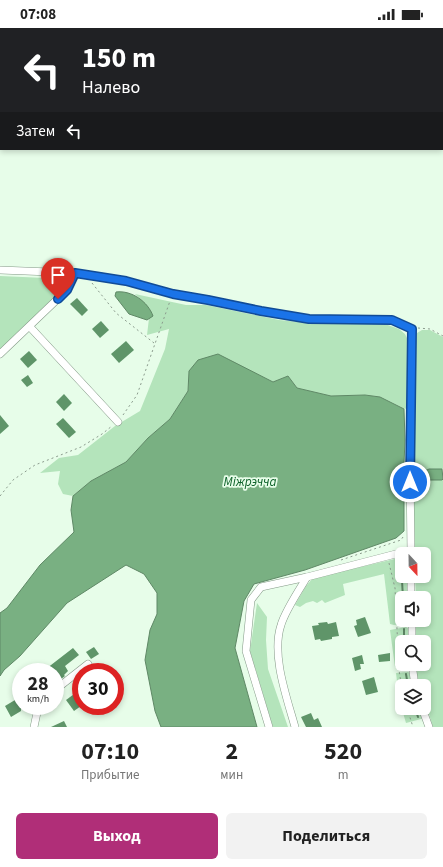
<!DOCTYPE html>
<html lang="ru">
<head>
<meta charset="utf-8">
<style>
  :root { --surface:#fff; --page:#f2f2f2; --text:#222; --muted:#767676; --accent:#b02e78 }
  body { margin:0; font-family:"Source Sans 3",sans-serif; background:var(--page); color:var(--text); height:100vh; display:flex; flex-direction:column; font-size:15px; white-space:nowrap }
  * { box-sizing:border-box; margin:0 }
  p { font-size:13px; color:var(--muted) }
  .icon { flex:none; width:22px; height:22px; fill:none; stroke:currentColor; stroke-width:2; stroke-linecap:round; stroke-linejoin:round }
  .map { position:relative; height:699px; overflow:hidden }
  .sheet { display:flex; flex-direction:column; background:var(--surface); flex:1 }
  .sheet>* { flex:none }
  .hud { position:absolute; left:0px; top:0px; width:443px; height:122px; box-shadow:0 2px 6px #0003; background:#202124; color:#fff; overflow:hidden }
  .needle { width:26px; rotate:158deg }
  .fabs { position:absolute; left:395px; top:519px; display:grid; gap:8px }
  .fabs a { display:grid; place-items:center; width:36px; height:36px; border-radius:6px; background:var(--surface); box-shadow:0 2px 6px #0003; font-size:20px }
  .speed { position:absolute; left:12px; top:635px; display:flex; gap:8px; font-size:20px; font-weight:700; text-align:center }
  .speed>* { display:grid; place-content:center; width:52px; height:52px; border-radius:50%; background:var(--surface); box-shadow:0 2px 6px #0003; line-height:1 }
  .speed small { font-size:10px; font-weight:400 }
  .speed .limit { border:6px solid #d22; background:#fff; color:#111 }
  .pin { position:absolute; display:grid; place-items:center; width:34px; height:34px; color:#fff; margin:-41px -17px; border-radius:50% 50% 50% 0; rotate:-45deg; box-shadow:0 0 4px #0007 }
  .pin .icon { rotate:45deg }
  .me { position:absolute; width:44px; margin:-22px; rotate:0deg; stroke-linejoin:round; filter:drop-shadow(0 0 3px #0008) }
  .turn { display:flex; align-items:center; gap:14px; height:84px; padding:0 16px; font-size:18px }
  .turn .icon { width:52px; height:52px; stroke-width:2.5 }
  .turn b { display:block; font-size:28px; line-height:34px }
  .then { display:flex; align-items:center; height:38px; padding:0 16px; background:#0003; gap:8px; font-size:15px }
  .eta { display:flex; justify-content:space-evenly; align-items:center; height:68px; text-align:center }
  .eta b { font-size:24px; font-weight:700; line-height:28px }
  .button { display:flex; gap:8px; margin-top:auto; padding:8px 16px }
  .button a { flex:1; height:46px; border-radius:6px; background:var(--accent); color:#fff; font-size:16px; font-weight:700; line-height:46px; text-align:center }
  .button a+a { background:var(--page); color:var(--text) }
  .status { display:flex; justify-content:space-between; align-items:center; height:28px; padding:0 20px; background:var(--surface); direction:ltr }
  .status svg { height:11px; fill:currentColor }
  .map>svg:first-child { display:block }
  .green { fill:#b4e4bb }
  .water { fill:#79b082; stroke:#5f8866 }
  .lines { fill:none; stroke-linecap:round; stroke-linejoin:round }
  .stream { stroke:#5f8866; stroke-width:2 }
  .building { fill:#5f9569 }
  .minor-casing { stroke:#849987; stroke-width:8 }
  .path { stroke:#8b9b8d; stroke-width:1; stroke-dasharray:2 3; stroke-linecap:butt }
  .minor { stroke:#fff; stroke-width:7 }
  .route-casing { stroke:#114b97; stroke-width:10 }
  .route { stroke:#1a73e8; stroke-width:7 }
  .labels { text-anchor:middle; stroke-width:3.5; stroke-linejoin:round; paint-order:stroke }
  .water-label { font-size:13px; font-style:italic; fill:#10642c; stroke:#e7fde9 }
</style>
</head>
<body>
<div class="status"><b>07:08</b><svg viewBox="0 0 49 12"><path d="M0 12V9h3v3zM5 12V6h3v6zM10 12V3h3v9zM15 12V0h3v12zM26 1h20v11H26zM47 4h2v5h-2z"/></svg></div>
<div class="map">
<svg width="443" height="699" viewBox="0 0 443 699">
  <rect width="100%" height="100%" fill="#e7fde9"/>
  <!-- green -->
  <g class="green">
    <polygon points="0,248 68,251 65,261 0,322"/>
    <polygon points="135,266 186,277 206,277 279,292 309,295 385,296 399,301 405,306 408,312 408,380 404,381 379,369 365,367 331,368 297,360 288,348 273,354 217,326 189,343 188,363 170,391 148,410 126,434 91,453 73,468 63,466 58,456 60,443 40,445 59,430 78,427 115,398 140,383 165,321 169,301 147,307 150,282"/>
    <polygon points="422,302 430,302 443,309 443,441 429,441 425,443 420,443 420,450 425,450 429,452 443,452 443,699 433,699 424,670 424,658 420,658 417,647 417,636 424,636 424,614 416,614 416,592 424,592 424,570 416,570 415,548 424,548 424,526 415,526 413,441 415,319 417,305"/>
    <polygon points="399,530 402,530 402,548 408,548 408,570 402,570 402,592 409,592 406,595 394,597 390,596 384,546 343,556 345,567 325,575 322,572 317,575 313,573 306,575 300,579 295,577 306,558 313,550"/>
    <polygon points="257,575 267,589 266,612 268,641 288,699 273,699 250,623"/>
    <polygon points="406,599 409,601 409,614 402,614 402,636 409,636 407,638 395,639 390,602"/>
    <polygon points="408,644 410,645 412,658 402,658 402,680 420,680 423,690 421,691 406,695 399,671 396,645"/>
  </g>
  <!-- water -->
  <g class="water">
    <path d="M116,264c16,-2 32,10 37,24l-6,4 -18,-6 -14,-18z"/>
    <polygon points="218,326 273,354 288,348 297,360 331,368 365,367 380,369 404,381 405,412 404,435 401,437 405,439 405,448 402,451 404,456 404,503 396,510 305,542 254,556 244,573 235,620 257,699 161,699 155,683 145,632 150,602 157,586 157,565 144,546 126,537 67,575 20,628 4,642 0,648 0,585 7,580 40,537 74,504 71,482 73,468 91,453 126,434 148,410 170,391 188,363 189,343 198,332"/>
    <polygon points="429,441 442,441 443,451 442,452 428,452 425,450 425,443"/>
  </g>
  <g class="lines">
    <!-- stream -->
    <g class="stream">
      <polyline points="401,535 403,570"/>
      <polyline points="404,592 404,593"/>
      <polyline points="404,601 404,614"/>
      <polyline points="406,646 408,658"/>
      <polyline points="415,680 418,689"/>
    </g>
  </g>
  <!-- building -->
  <g class="building">
    <polygon points="77,270 88,282 82,288 70,276"/>
    <polygon points="101,293 109,302 100,310 92,301"/>
    <polygon points="126,313 134,322 119,335 111,326"/>
    <polygon points="29,323 37,332 28,340 20,331"/>
    <polygon points="28,347 33,355 27,359 21,352"/>
    <polygon points="64,366 72,375 64,383 56,374"/>
    <polygon points="0,387 9,398 0,406"/>
    <polygon points="63,390 76,404 69,410 56,396"/>
    <polygon points="365,589 371,605 358,609 354,598 357,597 356,592"/>
    <polygon points="327,594 328,596 336,594 339,608 332,609 332,611 321,613 320,611 315,612 312,598 319,597 318,595"/>
    <polygon points="94,619 99,626 91,631 86,624"/>
    <polygon points="73,620 79,627 65,638 68,643 64,647 65,648 57,654 55,651 55,644 42,644"/>
    <polygon points="390,625 390,633 379,634 378,627"/>
    <polygon points="362,627 364,636 360,636 361,641 355,643 352,630"/>
    <polygon points="374,649 378,664 366,667 362,653"/>
    <polygon points="81,661 81,678 74,683 66,672"/>
    <polygon points="21,671 21,683 11,689 5,678 15,672 16,674"/>
    <polygon points="311,685 314,692 318,690 322,699 306,699 301,689"/>
    <polygon points="64,693 67,699 51,699"/>
  </g>
  <g class="lines">
    <!-- minor casing -->
    <g class="minor-casing">
      <g id="minor">
        <polyline points="0,242 75,245 103,249 126,253 173,266 208,272 261,283 309,291 392,292 412,301 410,440 411,526"/>
        <polyline points="30,299 118,394"/>
        <polyline points="0,326 67,262 75,245"/>
        <polyline points="411,548 411,570"/>
        <polyline points="412,592 412,614"/>
        <polyline points="412,636 415,658"/>
        <polyline points="55,662 88,636"/>
        <polyline points="422,680 429,699"/>
        <polyline points="34,699 38,680 40,678"/>
        <polyline points="269,699 246,623 251,572 261,559 307,549"/>
        <path d="M295,699c-8,-29 -24,-72 -14,-102 4,-14 18,-35 26,-48l104,-27"/>
      </g>
    </g>
    <!-- path -->
    <g class="path">
      <polyline points="92,255 116,285 154,315"/>
      <polyline points="418,300 430,301 443,308"/>
      <polyline points="123,387 137,367 170,273"/>
      <polyline points="0,468 13,452 35,437 81,419 102,406 112,398"/>
      <polyline points="341,532 401,512 403,509"/>
      <polyline points="389,535 395,560 399,642 402,661"/>
      <polyline points="407,680 413,699"/>
    </g>
    <!-- minor -->
    <use href="#minor" class="minor"/>
  </g>
  <g class="lines">
    <!-- route casing -->
    <g class="route-casing">
      <polyline id="route" points="58,271 67,262 75,245 126,253 173,266 208,272 261,283 309,291 392,292 412,301 410,454"/>
    </g>
    <!-- route -->
    <use href="#route" class="route"/>
  </g>
  <g class="labels">
    <!-- water labels -->
    <g class="water-label">
      <text x="250" y="458">Міжрэчча</text>
    </g>
  </g>
</svg>
<div class="fabs">
<a><svg class="needle" viewBox="-14 -14 28 28"><path d="M0-13l5 13h-10z" fill="#e53935"/><path d="M0 13l5-13h-10z" fill="#767676"/></svg></a>
<a><svg class="icon" aria-label="sound" viewBox="0 0 24 24"><path d="M4 9h4l5-4v14l-5-4H4zM17 9q2 3 0 6"/></svg></a>
<a><svg class="icon" aria-label="search" viewBox="0 0 24 24"><circle cx="10" cy="10" r="6"/><path d="M15 15l6 6"/></svg></a>
<a><svg class="icon" aria-label="layers" viewBox="0 0 24 24"><path d="M12 4l9 5-9 5-9-5zM3 14l9 5 9-5"/></svg></a>
</div>
<div class="speed"><div>28<small>km/h</small></div><div class="limit">30</div></div>
<div class="pin" style="left:58px;top:271px;background:#d93025"><svg class="icon" aria-label="arrive" viewBox="0 0 24 24"><path d="M6 21V4h12l-3 4 3 4H6"/></svg></div>
<svg class="me" style="left:410px;top:454px" viewBox="-20 -20 40 40"><circle r="17" fill="#1a73e8" stroke="#fff" stroke-width="3"/><path d="M0-11L8 9 0 5-8 9z" fill="#fff"/></svg>
<div class="hud">
<div class="turn"><svg class="icon" aria-label="left" viewBox="0 0 24 24"><path d="M17 20v-9H6M10 6l-5 5 5 5"/></svg><div><b>150 m</b>Налево</div></div>
<div class="then">Затем<svg class="icon" aria-label="left" viewBox="0 0 24 24"><path d="M17 20v-9H6M10 6l-5 5 5 5"/></svg></div>
</div>
</div>
<section class="sheet">
<div class="eta">
<div><b>07:10</b><p>Прибытие</p></div>
<div><b>2</b><p>мин</p></div>
<div><b>520</b><p>m</p></div>
</div>
<div class="button"><a>Выход</a><a>Поделиться</a></div>
</section>
</body>
</html>
